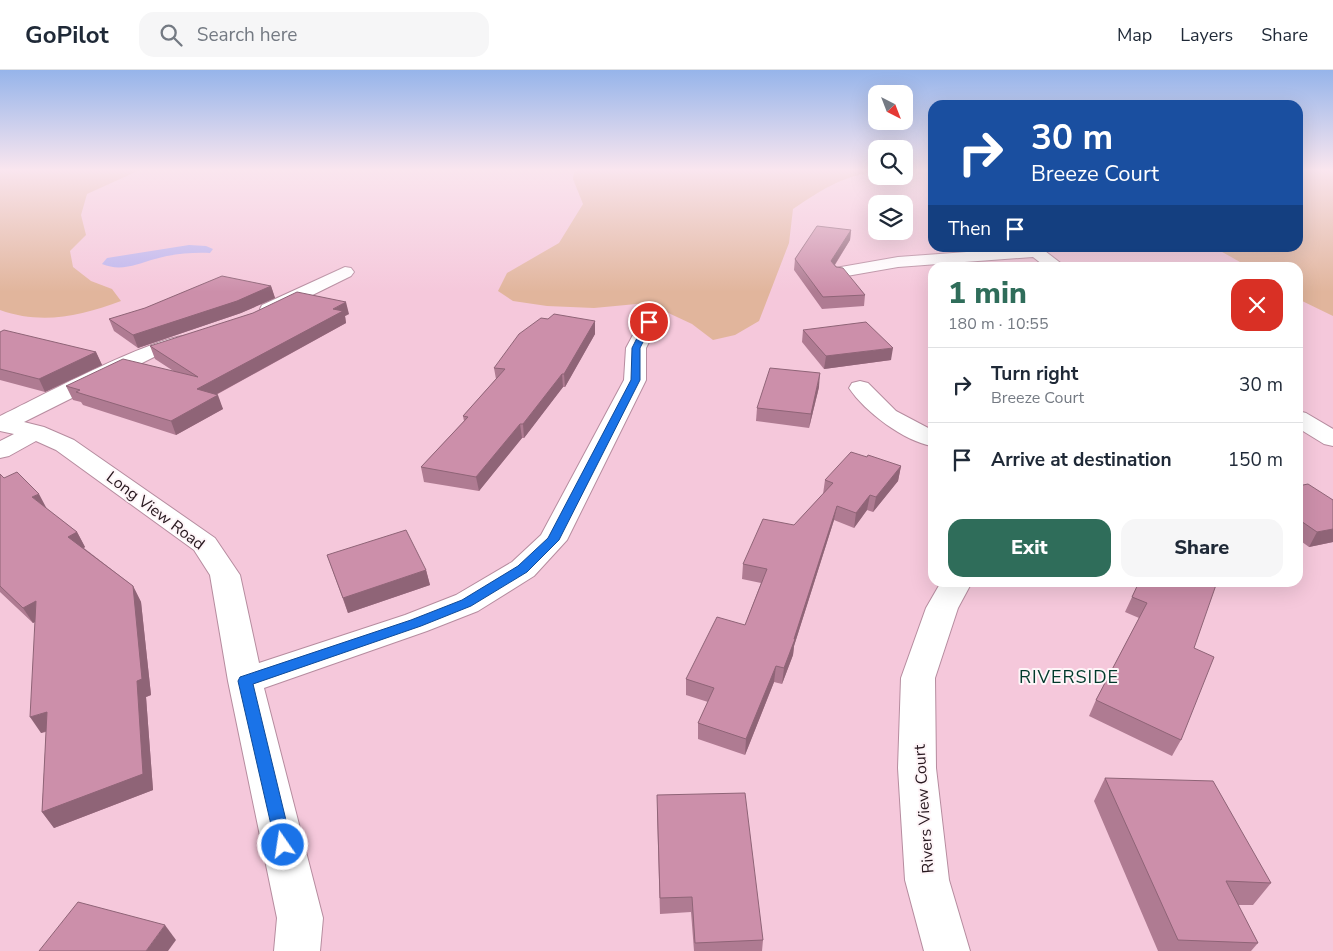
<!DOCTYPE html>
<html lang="en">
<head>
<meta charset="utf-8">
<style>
  :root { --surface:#fff; --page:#f6f6f7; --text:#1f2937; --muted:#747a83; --line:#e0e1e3; --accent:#2f6d5a }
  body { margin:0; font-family:"Nunito Sans",sans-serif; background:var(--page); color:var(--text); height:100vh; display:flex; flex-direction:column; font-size:19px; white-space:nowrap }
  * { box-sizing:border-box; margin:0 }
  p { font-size:16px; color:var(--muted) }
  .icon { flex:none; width:28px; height:28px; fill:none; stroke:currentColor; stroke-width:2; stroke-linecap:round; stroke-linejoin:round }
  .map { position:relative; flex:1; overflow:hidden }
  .sheet { position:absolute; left:928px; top:192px; width:375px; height:325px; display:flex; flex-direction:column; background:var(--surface); border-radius:15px; box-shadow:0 5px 20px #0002 }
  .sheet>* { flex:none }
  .hud { position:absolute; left:928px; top:30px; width:375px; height:152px; border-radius:15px; box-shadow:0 5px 20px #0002; background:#1a4fa0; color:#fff; overflow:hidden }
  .needle { width:32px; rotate:138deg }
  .controls { position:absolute; left:868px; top:15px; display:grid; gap:10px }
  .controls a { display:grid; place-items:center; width:45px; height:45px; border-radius:10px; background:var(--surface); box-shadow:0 5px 20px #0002; font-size:25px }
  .pin { position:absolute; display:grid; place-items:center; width:42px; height:42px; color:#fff; margin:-21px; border:2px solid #fff; border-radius:50%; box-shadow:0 1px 5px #0007 }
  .me { position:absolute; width:55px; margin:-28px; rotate:347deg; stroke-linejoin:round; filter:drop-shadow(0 0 4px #0008) }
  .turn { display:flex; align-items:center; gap:18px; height:105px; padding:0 20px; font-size:22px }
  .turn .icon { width:65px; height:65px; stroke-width:2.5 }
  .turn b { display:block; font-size:35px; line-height:42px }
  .then { display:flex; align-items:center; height:48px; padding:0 20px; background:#0003; gap:10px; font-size:19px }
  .round { display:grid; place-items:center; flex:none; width:52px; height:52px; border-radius:15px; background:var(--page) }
  .headline { display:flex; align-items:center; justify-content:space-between; height:85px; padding:0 20px }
  h1 { font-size:30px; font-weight:800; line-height:38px; color:var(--accent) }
  .cta { display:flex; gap:10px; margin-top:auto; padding:10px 20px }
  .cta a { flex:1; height:58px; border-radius:15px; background:var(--accent); color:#fff; font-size:20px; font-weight:800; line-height:58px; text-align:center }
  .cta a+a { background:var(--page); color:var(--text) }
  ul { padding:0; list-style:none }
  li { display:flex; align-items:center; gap:15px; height:75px; padding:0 20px; border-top:1px solid var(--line) }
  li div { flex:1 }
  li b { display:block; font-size:19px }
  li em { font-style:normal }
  header { display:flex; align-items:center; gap:30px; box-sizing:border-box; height:70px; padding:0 25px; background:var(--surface); border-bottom:1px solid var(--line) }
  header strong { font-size:24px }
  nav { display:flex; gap:28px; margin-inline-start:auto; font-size:18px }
  .search { width:350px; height:45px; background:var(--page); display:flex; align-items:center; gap:12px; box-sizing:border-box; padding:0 18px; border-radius:15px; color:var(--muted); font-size:19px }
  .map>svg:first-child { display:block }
  .green { fill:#e1b59c }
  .water { fill:#bbb4ee }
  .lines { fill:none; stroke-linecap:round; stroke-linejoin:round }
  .minor-casing { stroke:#b68c9f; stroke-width:2 }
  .minor { fill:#fff; fill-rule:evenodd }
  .wall { fill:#af7b92 }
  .shaded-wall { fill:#8f6477 }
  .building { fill:#cc8faa; stroke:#8f6477 }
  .route { fill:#1a73e8; stroke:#114b97 }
  .labels { text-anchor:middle; stroke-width:4; stroke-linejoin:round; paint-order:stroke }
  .near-street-label { font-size:16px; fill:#27171e; stroke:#fef5f8 }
  .near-neighbourhood-label { font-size:18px; letter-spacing:1px; fill:#01392b; stroke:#fef5f8 }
</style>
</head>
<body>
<header>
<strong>GoPilot</strong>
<div class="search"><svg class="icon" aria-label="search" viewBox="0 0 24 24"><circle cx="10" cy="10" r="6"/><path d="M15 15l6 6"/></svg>Search here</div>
<nav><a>Map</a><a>Layers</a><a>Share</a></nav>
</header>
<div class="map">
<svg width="1333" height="881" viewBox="0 0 1333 881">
  <rect width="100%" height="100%" fill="#f5c8db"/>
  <!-- green -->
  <g class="green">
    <path d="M0,99h142l-55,25 -6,21 5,20 -16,16 3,16 18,14 21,8 9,12c-41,15 -79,24 -121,9z"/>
    <path d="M583,99h293v3c-35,4 -54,18 -83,37l-4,34 -30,78 -24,14 -22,5 -21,-16 -45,-21 -53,5 -47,-2 -34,-5 -15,-10 9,-18 52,-30 24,-39 -10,-25 1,-7z"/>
    <polygon points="1298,99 1333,99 1333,246 1298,229 1298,198 1249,197 1215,178 1298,178"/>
  </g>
  <!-- water -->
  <path class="water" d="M189,175l17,1 7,3 -3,4c-17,-1 -39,1 -55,6 -18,5 -34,13 -53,5l5,-6z"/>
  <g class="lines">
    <!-- minor casing -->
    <g class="minor-casing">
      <g id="minor">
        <polygon points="1023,178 1041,178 1067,198 1047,198 1033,187 898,197 841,207 835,206 832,202 835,198 841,197 898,187"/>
        <polygon points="345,197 351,198 354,202 351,206 276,243 269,245 262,243 260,239 262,235"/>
        <path d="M649,246l7,2 3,4 -13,26v32l-79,160 -33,36 -56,35 -51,20 -163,57 59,230 -3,33h-46l3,-33 -49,-237 -18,-106 -16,-25 -138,-100 -20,-9 -27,15 -9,2v-17l14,-7 -14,-3v-15c34,-16 165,-87 194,-80l3,4 -3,4 -34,10 -136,68 20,5 30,13 141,98 25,37 19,88 146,-48 51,-20 56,-33 29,-27 83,-155 2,-32 16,-30z"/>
        <path d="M860,311l8,2 28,28 36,19v16c-28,-5 -67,-34 -83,-58l3,-5z"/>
        <polygon points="1298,341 1306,343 1333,359 1333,376 1324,374 1298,358"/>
        <polygon points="941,512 972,512 958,538 935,608 936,698 949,810 970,881 924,881 905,810 898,698 901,608 926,538"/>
      </g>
    </g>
    <!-- minor -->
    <use href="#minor" class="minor"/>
  </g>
  <!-- wall -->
  <g class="wall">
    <polygon points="851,160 850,170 835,195 865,225 864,236 822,239 794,200 795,189"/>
    <polygon points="271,216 275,228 241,243 138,278 114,261 109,249"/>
    <polygon points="349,244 345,246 346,253 216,325 223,339 176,365 83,335 81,332 73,330 66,316 175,302 155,289 150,276"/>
    <polygon points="548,249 595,251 595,264 565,317 563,317 524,368 522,368 479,421 424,412 421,397 464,351 463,346 496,309 494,298"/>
    <polygon points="803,260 891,290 824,299 802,272"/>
    <polygon points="0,262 96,282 102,295 45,322 0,310"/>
    <polygon points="819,317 809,358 756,351 757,338"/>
    <polygon points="867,387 901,396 898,411 873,442 867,440 854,458 834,450 794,576 793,585 782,614 774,612 745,685 698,669 698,653 708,632 686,625 686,609 745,555 761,513 742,509 743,494 794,455 823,424 825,410"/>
    <polygon points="0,404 4,408 47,439 77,462 85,477 84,478 133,516 141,532 151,625 146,627 153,720 54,758 42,742 46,662 41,663 35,552 33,553 0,522"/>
    <polygon points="1298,416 1333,430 1333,472 1309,477 1298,469"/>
    <polygon points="327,485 426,500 430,515 348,543"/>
    <polygon points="1139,512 1194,578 1181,670 1172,686 1089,646 1096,630 1139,548 1125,542"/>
    <polygon points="1105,708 1271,813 1253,835 1238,835 1258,873 1251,881 1158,881 1094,731"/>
    <polygon points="657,741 763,870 762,881 694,881 691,842 660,844"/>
  </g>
  <!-- shaded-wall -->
  <g class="shaded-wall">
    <polygon points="851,160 850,170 830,202 831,191"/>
    <polygon points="271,216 275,228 241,243 138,278 133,265"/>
    <polygon points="346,232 349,244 345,246 346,253 202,332 197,319 333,239"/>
    <polygon points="595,251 595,264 565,317 564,304"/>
    <polygon points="893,278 891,290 824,299 826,286"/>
    <polygon points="96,282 102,295 45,322 39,309"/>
    <polygon points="820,303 819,317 809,358 811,344"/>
    <polygon points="562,304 563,317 524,368 523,354"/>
    <polygon points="218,325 223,339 176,365 171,351"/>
    <polygon points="520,354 522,368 479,421 476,407"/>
    <polygon points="901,396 898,411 873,442 876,427"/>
    <polygon points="39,424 47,439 32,427"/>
    <polygon points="870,425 867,440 854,458 856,443"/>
    <polygon points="837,436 834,450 794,576 793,585 782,614 784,598"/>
    <polygon points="1333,459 1333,472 1309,477 1317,462"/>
    <polygon points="77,462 85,477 77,482 68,467"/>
    <polygon points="426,500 430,515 348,543 343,528"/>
    <polygon points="133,516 141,532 151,625 146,627 153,720 54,758 42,742"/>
    <polygon points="36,531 46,546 33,553 23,538"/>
    <polygon points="776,596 774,612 745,685 746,669"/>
    <polygon points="47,642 58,657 41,663 30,647"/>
    <polygon points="165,855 176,870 168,881 146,881"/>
  </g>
  <!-- building -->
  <g class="building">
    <polygon points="817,156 851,160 831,191 836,197 843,198 865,225 823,227 795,189"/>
    <polygon points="222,206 271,216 237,231 133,265 109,249 145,238"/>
    <polygon points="297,222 346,232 333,239 343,241 197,319 218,325 171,351 76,322 80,320 66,316 123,289 198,307 150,276 253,243"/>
    <polygon points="554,244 595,251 564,304 562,304 523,354 520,354 476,407 421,397 468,347 463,346 505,299 494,298 519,264 541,248 548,249"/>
    <polygon points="866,252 893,278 826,286 803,260"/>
    <polygon points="4,260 96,282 39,309 0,299 0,262"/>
    <polygon points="770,298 820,303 811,344 757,338"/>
    <polygon points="851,382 867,387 868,385 901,396 876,427 870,425 856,443 837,436 794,569 795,569 784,598 776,596 746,669 698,653 714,618 686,609 717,547 745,555 767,499 743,494 763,449 794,455 833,413 825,410"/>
    <polygon points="17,402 39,424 32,427 77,462 68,467 133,516 142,609 137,611 143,704 42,742 47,642 30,647 36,531 23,538 0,516 0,404 4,408"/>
    <polygon points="1308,414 1333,430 1333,459 1317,462 1298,449 1298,416"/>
    <polygon points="406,460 426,500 343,528 327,485"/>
    <polygon points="1139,512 1217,512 1194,578 1214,587 1181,670 1096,630 1147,533 1132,527"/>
    <polygon points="1105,708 1213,711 1271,813 1226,811 1258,873 1178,870"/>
    <polygon points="745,723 763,870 695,873 692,827 660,828 657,725"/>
    <polygon points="78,832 165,855 146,881 39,881"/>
  </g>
  <!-- sky -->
  <linearGradient id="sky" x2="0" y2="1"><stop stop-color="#96b4ea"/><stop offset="0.45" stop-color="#fae6ef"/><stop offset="1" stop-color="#fae6ef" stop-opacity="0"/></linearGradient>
  <rect width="1333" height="222" fill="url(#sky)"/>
  <!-- route -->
  <polygon class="route" points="646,250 653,252 640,278 640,310 559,470 527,502 471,536 421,556 253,614 292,775 289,781 283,783 277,781 238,611 240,607 411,550 462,530 518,496 548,468 631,310 632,278"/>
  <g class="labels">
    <!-- near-street labels -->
    <g class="near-street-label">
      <text transform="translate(156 440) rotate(37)" y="6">Long View Road</text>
      <text transform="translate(923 739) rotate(-94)" y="6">Rivers View Court</text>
    </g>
    <!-- near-neighbourhood labels -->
    <g class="near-neighbourhood-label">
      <text x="1069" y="613">RIVERSIDE</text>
    </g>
  </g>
</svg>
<div class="controls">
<a><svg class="needle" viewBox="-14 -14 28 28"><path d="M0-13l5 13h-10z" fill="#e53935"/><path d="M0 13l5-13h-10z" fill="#747a83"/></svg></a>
<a><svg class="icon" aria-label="search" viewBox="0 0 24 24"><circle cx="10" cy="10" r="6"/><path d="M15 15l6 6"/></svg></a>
<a><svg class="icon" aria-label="layers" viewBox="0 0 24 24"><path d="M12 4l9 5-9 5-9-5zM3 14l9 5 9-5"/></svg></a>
</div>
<div class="pin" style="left:649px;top:252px;background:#d93025"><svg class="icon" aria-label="arrive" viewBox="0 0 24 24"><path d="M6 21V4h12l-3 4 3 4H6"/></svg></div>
<svg class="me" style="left:283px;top:775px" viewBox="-20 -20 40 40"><circle r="17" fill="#1a73e8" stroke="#fff" stroke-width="3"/><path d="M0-11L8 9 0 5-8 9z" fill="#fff"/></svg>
<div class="hud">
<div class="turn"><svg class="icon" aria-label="right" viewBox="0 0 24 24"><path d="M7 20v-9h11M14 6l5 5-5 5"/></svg><div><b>30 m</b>Breeze Court</div></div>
<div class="then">Then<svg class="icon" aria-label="arrive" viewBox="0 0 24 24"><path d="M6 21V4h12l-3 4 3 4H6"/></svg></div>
</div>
<section class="sheet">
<div class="headline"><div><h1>1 min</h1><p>180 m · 10:55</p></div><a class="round" style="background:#d93025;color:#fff"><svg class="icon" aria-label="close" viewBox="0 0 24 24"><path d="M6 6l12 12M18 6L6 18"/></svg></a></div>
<ul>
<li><svg class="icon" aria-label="right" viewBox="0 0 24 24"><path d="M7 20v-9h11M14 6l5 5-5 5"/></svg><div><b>Turn right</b><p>Breeze Court</p></div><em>30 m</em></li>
<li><svg class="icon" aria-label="arrive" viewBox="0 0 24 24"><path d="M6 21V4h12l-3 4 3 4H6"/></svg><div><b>Arrive at destination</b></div><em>150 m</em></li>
</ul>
<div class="cta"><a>Exit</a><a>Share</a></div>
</section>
</div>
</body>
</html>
